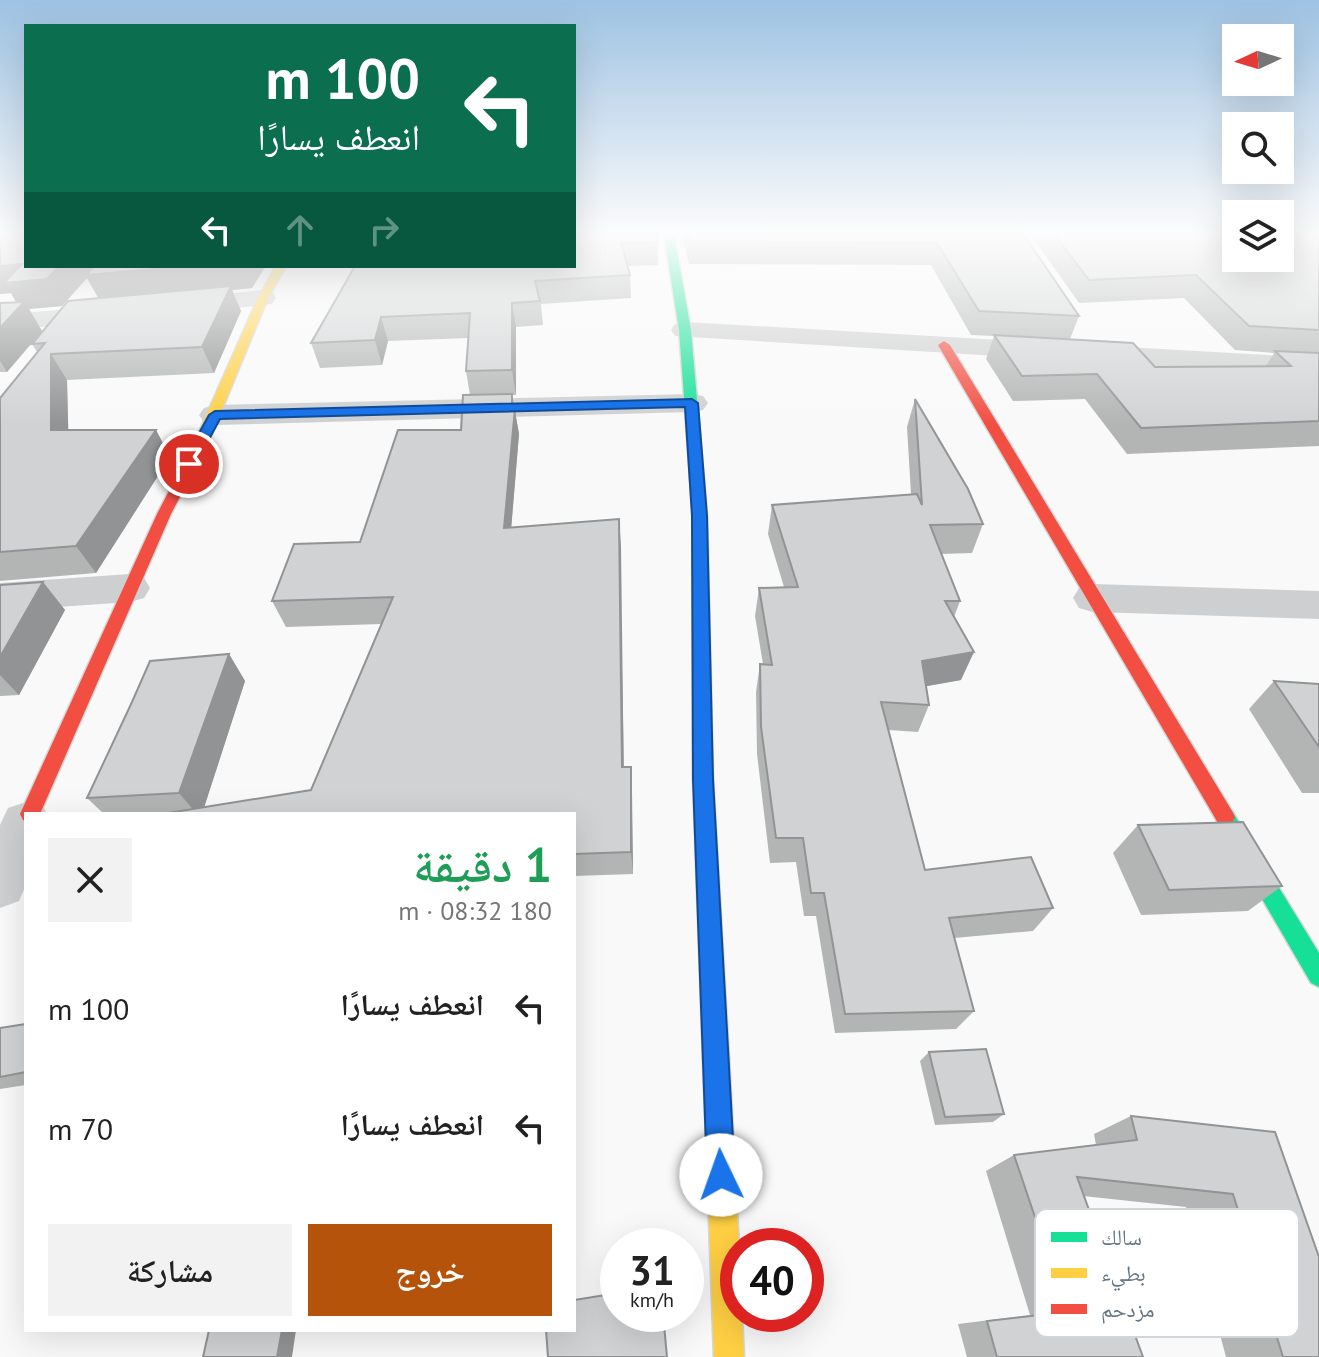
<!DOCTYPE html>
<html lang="ar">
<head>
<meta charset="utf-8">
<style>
  :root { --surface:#fff; --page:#f2f2f2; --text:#222; --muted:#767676; --accent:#b45309 }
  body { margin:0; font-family:"PT Sans","Noto Naskh Arabic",sans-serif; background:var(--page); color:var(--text); direction:rtl; height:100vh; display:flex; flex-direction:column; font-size:30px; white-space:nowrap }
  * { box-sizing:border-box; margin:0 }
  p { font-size:26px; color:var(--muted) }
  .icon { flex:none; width:44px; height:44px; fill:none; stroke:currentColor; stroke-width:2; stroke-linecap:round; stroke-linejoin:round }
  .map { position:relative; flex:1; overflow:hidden; direction:ltr }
  .drawer { position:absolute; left:24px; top:812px; width:552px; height:520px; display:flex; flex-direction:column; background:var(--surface); border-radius:0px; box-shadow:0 8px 32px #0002; direction:rtl }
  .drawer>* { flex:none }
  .banner { position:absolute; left:24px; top:24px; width:552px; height:244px; border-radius:0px; box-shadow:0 8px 32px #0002; direction:rtl; background:#0b6e4f; color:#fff; overflow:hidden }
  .needle { width:52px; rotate:266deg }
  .tools { position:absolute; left:1222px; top:24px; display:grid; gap:16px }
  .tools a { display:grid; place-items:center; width:72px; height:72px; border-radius:0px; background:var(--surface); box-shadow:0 8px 32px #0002; font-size:40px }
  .speed { position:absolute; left:600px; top:1228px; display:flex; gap:16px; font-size:40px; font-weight:700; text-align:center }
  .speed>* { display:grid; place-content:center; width:104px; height:104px; border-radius:50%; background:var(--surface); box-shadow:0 8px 32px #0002; line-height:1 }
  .speed small { font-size:20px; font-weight:400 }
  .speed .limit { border:12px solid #d22; background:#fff; color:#111 }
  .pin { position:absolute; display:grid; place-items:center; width:68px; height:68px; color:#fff; margin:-34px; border:4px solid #fff; border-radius:50%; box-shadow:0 2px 8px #0007 }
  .me { position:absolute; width:88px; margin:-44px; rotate:357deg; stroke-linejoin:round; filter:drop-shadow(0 0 6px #0008) }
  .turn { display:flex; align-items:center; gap:28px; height:168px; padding:0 24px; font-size:36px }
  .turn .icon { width:104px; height:104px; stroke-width:2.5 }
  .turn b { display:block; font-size:56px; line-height:68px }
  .lanes { display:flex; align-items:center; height:76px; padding:0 24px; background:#0003; justify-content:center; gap:40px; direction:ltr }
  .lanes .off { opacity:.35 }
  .round { display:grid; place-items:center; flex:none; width:84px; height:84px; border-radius:0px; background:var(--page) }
  .overview { display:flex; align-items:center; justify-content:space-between; height:136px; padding:0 24px }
  h1 { font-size:48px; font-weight:600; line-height:60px; color:#1e9e55 }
  .cta { display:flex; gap:16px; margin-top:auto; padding:16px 24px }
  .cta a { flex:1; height:92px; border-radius:0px; background:var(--accent); color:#fff; font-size:32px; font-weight:600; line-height:92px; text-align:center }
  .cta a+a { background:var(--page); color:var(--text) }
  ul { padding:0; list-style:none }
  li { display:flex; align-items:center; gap:24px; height:120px; padding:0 24px }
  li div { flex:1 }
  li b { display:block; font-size:30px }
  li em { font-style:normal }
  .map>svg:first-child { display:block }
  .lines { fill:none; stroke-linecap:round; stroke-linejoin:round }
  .fast-casing { stroke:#d5d6d7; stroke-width:3 }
  .slow-casing { stroke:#d5d6d7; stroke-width:3 }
  .jam-casing { stroke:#d5d6d7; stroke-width:3 }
  .street { fill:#cecfd0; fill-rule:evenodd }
  .fast { fill:#16e098; fill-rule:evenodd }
  .slow { fill:#ffcf43; fill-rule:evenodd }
  .jam { fill:#f24e42; fill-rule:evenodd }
  .wall { fill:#b3b5b5 }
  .shaded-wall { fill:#929394 }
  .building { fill:#d0d2d3; stroke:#929394; stroke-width:2 }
  .route { fill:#1a73e8; stroke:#114b97; stroke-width:2 }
  .key { fill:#fff; stroke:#d1d6da; stroke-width:2 }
  .key-label { font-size:22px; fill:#657683 }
</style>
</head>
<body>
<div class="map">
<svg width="1319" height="1357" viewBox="0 0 1319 1357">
  <rect width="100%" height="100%" fill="#f9f9f9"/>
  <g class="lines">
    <!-- fast casing -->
    <g class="fast-casing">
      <g id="fast">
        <polygon points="664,235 674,235 691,330 707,516 713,779 729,1059 725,1068 716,1072 707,1068 703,1059 693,779 693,516 679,330"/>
        <polygon points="1225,808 1232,811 1319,953 1319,987 1311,983 1218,823 1215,817 1218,811"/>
      </g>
    </g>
    <!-- slow casing -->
    <g class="slow-casing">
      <g id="slow">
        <polygon points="276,266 286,266 268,298 209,441 202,445 197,444 195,441 258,298"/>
        <polygon points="716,1046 725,1050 729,1059 739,1246 738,1314 742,1314 744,1357 714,1357 703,1059 707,1050"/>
      </g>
    </g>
    <!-- jam casing -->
    <g class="jam-casing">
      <g id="jam">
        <polygon points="944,341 950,345 1232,811 1235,817 1232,823 1225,826 1218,823 938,345"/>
        <polygon points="202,437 209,441 171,514 40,814 26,814 26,822 23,820 20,814 157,514 195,441"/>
      </g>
    </g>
    <!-- street -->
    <g class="street">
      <polygon points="263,290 272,292 276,298 272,304 178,315 169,313 165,307 169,301 178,299"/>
      <polygon points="113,305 123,307 127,313 123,319 0,331 0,315"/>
      <polygon points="685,322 1319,358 1319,376 675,336 671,330 675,324"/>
      <polygon points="692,394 703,396 708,403 703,410 692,412 215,425 204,422 199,415 204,408 215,405"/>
      <polygon points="130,574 144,578 150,588 144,598 130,602 0,611 0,583"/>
      <polygon points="1093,584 1319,591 1319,619 1093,612 1079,608 1073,598 1079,588"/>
      <polygon points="26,802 44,808 47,814 26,814 26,885 19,901 0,908 0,825 8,808"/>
    </g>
    <!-- fast -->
    <use href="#fast" class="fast"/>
    <!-- slow -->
    <use href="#slow" class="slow"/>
    <!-- jam -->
    <use href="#jam" class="jam"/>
  </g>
  <!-- wall -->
  <g class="wall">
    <polygon points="0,235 26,266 252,288 232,290 241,311 214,373 67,380 68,430 156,430 170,457 96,573 0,581 0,398 37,352 32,344 98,298 87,278 62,306 29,309 42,331 7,372 0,372 0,303 16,302 11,293 0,294"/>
    <polygon points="574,235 658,242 658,265 627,266 630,275 631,298 541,304 543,325 516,327 516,395 512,395 519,434 511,528 619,519 624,767 631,767 633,874 574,876 574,814 104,814 87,798 229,654 245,681 204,807 311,790 381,624 286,627 272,601 360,542 461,430 470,395 466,371 468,338 388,341 382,365 320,368 311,343"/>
    <polygon points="682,235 1024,235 1079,316 1070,339 1155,367 1266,366 1274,353 1235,350 1184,298 1079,303 1031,235 1319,235 1319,446 1127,454 1085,399 1013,401 986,359 994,336 971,335 931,265 689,264"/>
    <polygon points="915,399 983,524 972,553 941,554 960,601 954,617 961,680 926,686 929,705 918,732 889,730 925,870 1053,908 1033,931 954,938 974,1011 956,1029 835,1033 816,916 804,916 796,862 770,863 757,754 756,692 760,664 763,664 755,616 759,588 784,587 768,534 772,505 911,494 907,427"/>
    <polygon points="43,582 65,610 19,695 0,696 0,585"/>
    <polygon points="1274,681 1319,684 1319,793 1302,793 1249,709"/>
    <polygon points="1138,825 1282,886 1248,911 1141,915 1113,853"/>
    <polygon points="26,1024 26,1085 0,1089 0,1028"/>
    <polygon points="929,1052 1004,1114 993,1122 935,1125 920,1061"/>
    <polygon points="1131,1116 1319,1257 1319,1357 1226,1357 1186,1207 1083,1196 1143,1357 967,1357 958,1324 1030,1315 986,1171 1014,1155 1096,1145 1094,1134"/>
  </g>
  <!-- shaded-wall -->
  <g class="shaded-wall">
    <polygon points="22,264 59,266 266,266 252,288 232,290 241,311 214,373 202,347 101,302 87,278 62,306 29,309 42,331 7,372 0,361 0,328 19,307 11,293 0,294 0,266"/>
    <polygon points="512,303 516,327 516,395 512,370"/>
    <polygon points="381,317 388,341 382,365 375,340"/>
    <polygon points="51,354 67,380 69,457 51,430"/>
    <polygon points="512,394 519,434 509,555 504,528"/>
    <polygon points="156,430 170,457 96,573 76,546"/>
    <polygon points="619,519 621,546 624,791 622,767"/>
    <polygon points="43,582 65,610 19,695 0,675 0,657"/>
    <polygon points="974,652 961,680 911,689 922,661"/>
    <polygon points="229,654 245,681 202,814 197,814 179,793"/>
    <polygon points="631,767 632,791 633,874 631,852"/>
    <polygon points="282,1330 296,1330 292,1357 277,1357"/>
  </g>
  <!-- building -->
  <g class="building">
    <polygon points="0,235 26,235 26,266 59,266 47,279 4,283 22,264 0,266"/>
    <polygon points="574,235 657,235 658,242 621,243 630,275 535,281 540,301 512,303 512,370 466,371 470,313 381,317 375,340 311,343 355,266 574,266"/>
    <polygon points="688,235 1024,235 1079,316 979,311 937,243 690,241"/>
    <polygon points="1055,235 1236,235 1236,258 1280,258 1280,235 1319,235 1319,330 1249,326 1196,275 1089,280"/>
    <polygon points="94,266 189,266 86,275"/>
    <polygon points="231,286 202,347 51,354 51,430 156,430 76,546 0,552 0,398 45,343 32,344 68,301"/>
    <polygon points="24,302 0,328 0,303"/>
    <polygon points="994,335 1133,343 1155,367 1291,366 1275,351 1319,353 1319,421 1141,428 1097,374 1022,376"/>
    <polygon points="512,394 512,408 515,408 504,528 619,519 622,767 631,767 631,852 574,854 574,814 162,814 311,790 393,597 272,601 294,544 360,542 398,430 461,430 463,395"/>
    <polygon points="915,399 968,489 983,524 930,525 960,601 945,601 974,652 922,661 929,705 881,702 925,870 1031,857 1053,908 949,918 974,1011 845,1014 824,893 811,893 803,838 776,838 761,727 760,664 772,665 759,588 798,587 772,505 917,494 922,505"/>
    <polygon points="43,582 0,657 0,585"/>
    <polygon points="229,654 179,793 87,798 132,702 150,661"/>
    <polygon points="1274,681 1319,684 1319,747"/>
    <polygon points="1243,822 1282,886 1169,890 1138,825"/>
    <polygon points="26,1024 26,1072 0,1077 0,1028"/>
    <polygon points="986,1049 1004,1114 945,1117 929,1052"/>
    <polygon points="1131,1116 1275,1132 1319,1257 1319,1357 1283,1357 1233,1194 1077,1177 1143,1357 997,1357 987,1321 1067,1312 1014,1155 1137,1140"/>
    <polygon points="618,1293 618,1314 663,1314 667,1357 548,1357 546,1330 574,1330 574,1300"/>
    <polygon points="209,1330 282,1330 277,1357 203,1357"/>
  </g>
  <!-- sky -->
  <linearGradient id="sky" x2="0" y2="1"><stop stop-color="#9dc2e2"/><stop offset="0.55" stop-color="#fcfcfc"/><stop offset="1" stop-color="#fcfcfc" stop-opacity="0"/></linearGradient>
  <rect width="1319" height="425" fill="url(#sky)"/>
  <!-- route -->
  <polygon class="route" points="692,399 698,403 707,516 713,779 735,1175 731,1184 721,1188 711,1184 707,1175 693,779 692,516 685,407 220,419 194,467 184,467 182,464 209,415 215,411"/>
  <!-- legend -->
  <rect x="1035" y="1209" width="264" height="128" rx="12" class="key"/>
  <rect x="1051" y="1232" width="36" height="10" fill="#16e098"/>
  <rect x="1051" y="1268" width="36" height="10" fill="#ffcf43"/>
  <rect x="1051" y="1304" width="36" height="10" fill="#f24e42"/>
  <g class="key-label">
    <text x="1101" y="1245">سالك</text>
    <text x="1101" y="1281">بطيء</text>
    <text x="1101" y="1317">مزدحم</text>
  </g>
</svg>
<div class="tools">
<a><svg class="needle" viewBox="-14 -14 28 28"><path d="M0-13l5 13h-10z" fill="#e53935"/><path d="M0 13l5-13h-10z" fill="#767676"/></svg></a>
<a><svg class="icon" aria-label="search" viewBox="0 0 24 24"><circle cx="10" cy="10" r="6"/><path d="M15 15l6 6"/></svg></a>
<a><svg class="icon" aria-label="layers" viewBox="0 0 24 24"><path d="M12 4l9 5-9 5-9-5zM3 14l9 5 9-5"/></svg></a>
</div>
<div class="speed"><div>31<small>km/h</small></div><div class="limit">40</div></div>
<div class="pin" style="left:189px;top:464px;background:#d93025"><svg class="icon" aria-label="arrive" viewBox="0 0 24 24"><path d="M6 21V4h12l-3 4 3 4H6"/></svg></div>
<svg class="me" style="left:721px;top:1175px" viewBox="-20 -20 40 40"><circle r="19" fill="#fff"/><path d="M0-13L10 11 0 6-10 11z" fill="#1a73e8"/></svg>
<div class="banner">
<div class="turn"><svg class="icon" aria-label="left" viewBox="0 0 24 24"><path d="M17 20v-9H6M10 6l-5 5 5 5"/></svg><div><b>100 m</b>انعطف يسارًا</div></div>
<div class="lanes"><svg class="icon" aria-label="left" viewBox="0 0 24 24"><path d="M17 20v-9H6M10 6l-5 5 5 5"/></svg><svg class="icon off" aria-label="ahead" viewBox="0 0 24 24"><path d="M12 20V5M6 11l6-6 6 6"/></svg><svg class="icon off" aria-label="right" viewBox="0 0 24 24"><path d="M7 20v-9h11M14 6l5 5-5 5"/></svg></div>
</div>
<section class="drawer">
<div class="overview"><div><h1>1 دقيقة</h1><p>180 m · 08:32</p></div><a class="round"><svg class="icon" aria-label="close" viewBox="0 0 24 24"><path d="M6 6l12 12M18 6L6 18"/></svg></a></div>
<ul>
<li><svg class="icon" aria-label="left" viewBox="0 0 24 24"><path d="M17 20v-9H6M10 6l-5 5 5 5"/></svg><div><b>انعطف يسارًا</b></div><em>100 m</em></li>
<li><svg class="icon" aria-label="left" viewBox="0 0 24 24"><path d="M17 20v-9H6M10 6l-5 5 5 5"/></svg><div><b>انعطف يسارًا</b></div><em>70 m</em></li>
</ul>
<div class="cta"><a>خروج</a><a>مشاركة</a></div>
</section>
</div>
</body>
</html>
